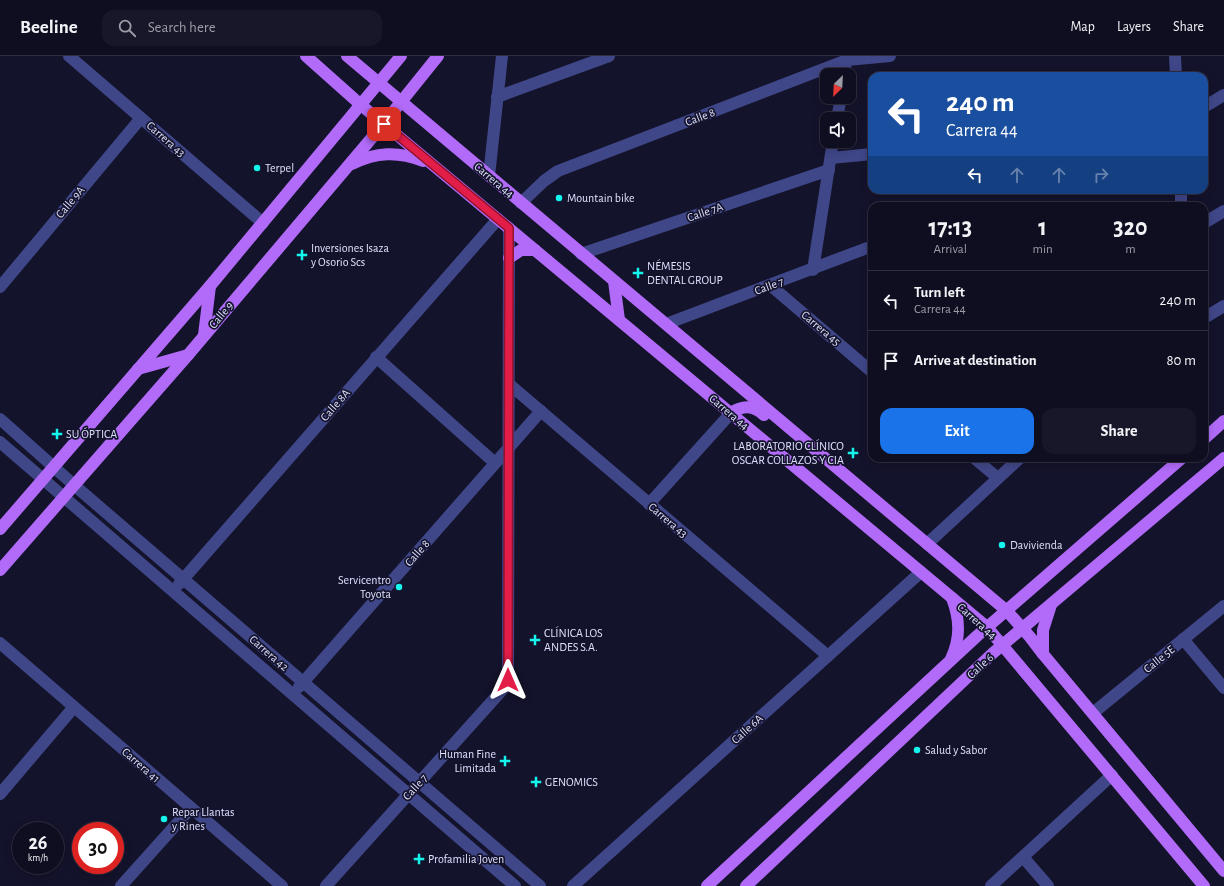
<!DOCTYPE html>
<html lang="en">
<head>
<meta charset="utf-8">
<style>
  :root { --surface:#0f0e21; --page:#18172a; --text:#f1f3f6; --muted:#9b9ca5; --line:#2f2e3f; --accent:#1a73e8 }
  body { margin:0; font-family:"Alegreya Sans",sans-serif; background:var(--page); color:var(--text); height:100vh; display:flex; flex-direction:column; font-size:15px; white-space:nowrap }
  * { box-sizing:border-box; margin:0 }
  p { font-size:13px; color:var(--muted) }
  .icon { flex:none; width:22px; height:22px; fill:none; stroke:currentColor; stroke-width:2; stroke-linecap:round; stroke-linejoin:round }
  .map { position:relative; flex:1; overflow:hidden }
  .drawer { position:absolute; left:868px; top:146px; width:340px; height:260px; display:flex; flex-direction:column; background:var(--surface); border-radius:12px; box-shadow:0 2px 10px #0003,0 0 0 1px var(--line) }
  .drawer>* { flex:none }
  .banner { position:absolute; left:868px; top:16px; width:340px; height:122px; border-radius:12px; box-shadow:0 2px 10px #0003,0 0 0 1px var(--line); background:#1a4fa0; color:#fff; overflow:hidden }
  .needle { width:26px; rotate:204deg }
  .buttons { position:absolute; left:820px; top:12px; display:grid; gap:8px }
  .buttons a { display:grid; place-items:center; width:36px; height:36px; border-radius:8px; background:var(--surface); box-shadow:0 2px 10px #0003,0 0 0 1px var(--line); font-size:20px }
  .speed { position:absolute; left:12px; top:766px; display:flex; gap:8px; font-size:20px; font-weight:700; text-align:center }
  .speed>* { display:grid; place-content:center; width:52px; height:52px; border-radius:50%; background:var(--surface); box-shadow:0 2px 10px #0003,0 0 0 1px var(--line); line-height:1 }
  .speed small { font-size:10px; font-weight:400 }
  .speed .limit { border:6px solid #d22; background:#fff; color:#111 }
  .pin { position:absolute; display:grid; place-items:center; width:34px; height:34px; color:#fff; margin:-17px; border-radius:8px; box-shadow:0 2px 6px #0006 }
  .me { position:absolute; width:44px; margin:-22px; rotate:0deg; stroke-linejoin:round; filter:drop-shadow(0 0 3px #0008) }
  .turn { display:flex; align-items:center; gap:14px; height:84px; padding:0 12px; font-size:18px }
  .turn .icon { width:52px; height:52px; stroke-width:2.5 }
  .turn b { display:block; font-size:28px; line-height:34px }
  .lanes { display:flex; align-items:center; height:38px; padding:0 12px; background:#0003; justify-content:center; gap:20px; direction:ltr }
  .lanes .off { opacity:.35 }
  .eta { display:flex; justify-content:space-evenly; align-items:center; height:68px; text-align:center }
  .eta b { font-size:24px; font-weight:600; line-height:28px }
  .action { display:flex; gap:8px; margin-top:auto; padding:8px 12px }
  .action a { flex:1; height:46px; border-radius:12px; background:var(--accent); color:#fff; font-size:16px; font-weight:600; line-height:46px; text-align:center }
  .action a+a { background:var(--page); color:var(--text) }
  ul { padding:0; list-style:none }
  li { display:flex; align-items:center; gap:12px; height:60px; padding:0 12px; border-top:1px solid var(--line) }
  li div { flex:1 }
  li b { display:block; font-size:15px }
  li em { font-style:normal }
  header { display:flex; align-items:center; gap:24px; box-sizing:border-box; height:56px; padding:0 20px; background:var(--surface); border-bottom:1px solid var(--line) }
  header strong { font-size:19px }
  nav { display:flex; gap:22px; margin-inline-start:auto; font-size:14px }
  .search { width:280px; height:36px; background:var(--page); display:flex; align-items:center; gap:10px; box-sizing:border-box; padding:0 14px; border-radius:12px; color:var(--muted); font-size:15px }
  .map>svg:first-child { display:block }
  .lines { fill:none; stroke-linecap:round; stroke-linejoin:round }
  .minor { stroke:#404788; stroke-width:12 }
  .major { stroke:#b16bf8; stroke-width:12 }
  .route-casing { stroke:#92132f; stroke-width:10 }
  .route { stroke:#e11d48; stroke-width:7 }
  .poi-dot { fill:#14f5ed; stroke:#14132c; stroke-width:1.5 }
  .labels { text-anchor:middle; stroke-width:3.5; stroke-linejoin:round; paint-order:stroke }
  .street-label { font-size:12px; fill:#dfe0fe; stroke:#14132c }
  .poi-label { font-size:12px; fill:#dfe0fe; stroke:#14132c; text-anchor:start }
</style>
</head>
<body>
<header>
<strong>Beeline</strong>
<div class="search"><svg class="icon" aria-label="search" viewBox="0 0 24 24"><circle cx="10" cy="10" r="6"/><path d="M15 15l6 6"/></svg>Search here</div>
<nav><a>Map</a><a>Layers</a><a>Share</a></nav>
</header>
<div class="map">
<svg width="1224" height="830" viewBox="0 0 1224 830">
  <rect width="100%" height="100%" fill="#14132c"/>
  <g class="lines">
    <!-- minor -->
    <g class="minor">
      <polyline points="69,0 263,167"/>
      <polyline points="1175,0 1176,20"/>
      <polyline points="844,19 847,0"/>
      <polyline points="497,41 609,0"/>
      <polyline points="1204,51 1224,39"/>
      <polyline points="837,63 841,41"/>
      <polyline points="831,102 872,98"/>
      <polyline points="489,120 502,0"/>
      <polyline points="1181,134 1181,150"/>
      <polyline points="521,147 544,125 558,115 847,4 890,0"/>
      <polyline points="1204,167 1224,155"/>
      <polyline points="581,198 829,114"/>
      <polyline points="813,214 833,85"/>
      <polyline points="770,229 872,316"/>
      <polyline points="0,231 141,62"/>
      <polyline points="1204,262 1224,250"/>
      <polyline points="666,268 867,192 872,192"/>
      <polyline points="376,301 495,407"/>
      <polyline points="509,328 828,600"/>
      <polyline points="0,363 74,429 540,830"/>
      <polyline points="0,386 515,830"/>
      <polyline points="974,402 998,422"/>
      <polyline points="649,448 731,357"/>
      <polyline points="927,488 1020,402"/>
      <polyline points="179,528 498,163"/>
      <polyline points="1183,583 1224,632"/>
      <polyline points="0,587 282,830"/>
      <polyline points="299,631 541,355"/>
      <polyline points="1093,657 1224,550"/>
      <polyline points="0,738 74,651"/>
      <polyline points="1023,801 1048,830"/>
      <polyline points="121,830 191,752"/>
      <polyline points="326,830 504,632 508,624 509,172"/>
      <polyline points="573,830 921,516"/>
      <polyline points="991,830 1112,719"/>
    </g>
    <!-- major -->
    <g class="major">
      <polyline points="306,0 361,49 987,571 1204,830"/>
      <polyline points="347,0 1007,555 1030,581 1043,598 1224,815"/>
      <path d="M352,108c24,-12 46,-13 71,-3"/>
      <polyline points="509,202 521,194 535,194"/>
      <polyline points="614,225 619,264"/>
      <polyline points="204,279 210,230"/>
      <polyline points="138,313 188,299"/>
      <path d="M731,357c12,-8 22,-8 33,2"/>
      <polyline points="1204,383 1224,365"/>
      <polyline points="0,473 210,230 401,0"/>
      <polyline points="0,514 188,299 376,77 438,0"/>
      <polyline points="1043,598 1043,574 1051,549"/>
      <path d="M951,603c10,-21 9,-40 1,-61"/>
      <polyline points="707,830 977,580 1182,402"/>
      <polyline points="746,830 993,597 1224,402"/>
    </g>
  </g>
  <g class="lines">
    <!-- route casing -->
    <g class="route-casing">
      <polyline id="route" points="384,68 509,172 508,624"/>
    </g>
    <!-- route -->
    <use href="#route" class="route"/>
  </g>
  <!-- markers -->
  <g class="poi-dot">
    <circle cx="257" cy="112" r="4"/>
    <circle cx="559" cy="142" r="4"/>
    <path d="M300 193h4v4h4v4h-4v4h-4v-4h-4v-4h4z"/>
    <path d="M636 211h4v4h4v4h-4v4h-4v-4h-4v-4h4z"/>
    <path d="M55 372h4v4h4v4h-4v4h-4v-4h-4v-4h4z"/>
    <path d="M851 391h4v4h4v4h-4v4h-4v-4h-4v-4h4z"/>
    <circle cx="1002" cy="489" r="4"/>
    <circle cx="399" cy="531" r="4"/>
    <path d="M533 578h4v4h4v4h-4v4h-4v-4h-4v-4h4z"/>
    <circle cx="917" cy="694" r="4"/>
    <path d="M503 699h4v4h4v4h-4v4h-4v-4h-4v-4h4z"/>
    <path d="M534 720h4v4h4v4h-4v4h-4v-4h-4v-4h4z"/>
    <circle cx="164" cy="763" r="4"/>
    <path d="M417 797h4v4h4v4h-4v4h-4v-4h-4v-4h4z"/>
  </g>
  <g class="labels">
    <!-- street labels -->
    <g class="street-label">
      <text transform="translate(700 61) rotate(-21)" y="4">Calle 8</text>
      <text transform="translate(166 83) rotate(41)" y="4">Carrera 43</text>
      <text transform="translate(494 124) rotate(40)" y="4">Carrera 44</text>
      <text transform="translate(70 146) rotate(-50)" y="4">Calle 9A</text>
      <text transform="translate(705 156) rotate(-19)" y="4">Calle 7A</text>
      <text transform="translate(769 230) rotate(-20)" y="4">Calle 7</text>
      <text transform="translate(221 259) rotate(-50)" y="4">Calle 9</text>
      <text transform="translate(821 272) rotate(40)" y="4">Carrera 45</text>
      <text transform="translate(335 349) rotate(-49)" y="4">Calle 8A</text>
      <text transform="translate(729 356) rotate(40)" y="4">Carrera 44</text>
      <text transform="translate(668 464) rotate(40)" y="4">Carrera 43</text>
      <text transform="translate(417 497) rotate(-49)" y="4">Calle 8</text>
      <text transform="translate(977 565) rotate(42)" y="4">Carrera 44</text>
      <text transform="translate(269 597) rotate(41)" y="4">Carrera 42</text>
      <text transform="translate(1159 603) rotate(-39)" y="4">Calle 5E</text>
      <text transform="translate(980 610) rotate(-43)" y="4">Calle 6</text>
      <text transform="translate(747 673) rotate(-42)" y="4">Calle 6A</text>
      <text transform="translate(141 709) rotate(41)" y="4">Carrera 41</text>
      <text transform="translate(415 731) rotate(-48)" y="4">Calle 7</text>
    </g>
    <!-- poi labels -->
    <g class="poi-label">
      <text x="265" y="116">Terpel</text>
      <text x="567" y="146">Mountain bike</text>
      <text x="311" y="196">Inversiones Isaza<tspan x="311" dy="14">y Osorio Scs</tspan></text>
      <text x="647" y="214">NÉMESIS<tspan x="647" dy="14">DENTAL GROUP</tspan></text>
      <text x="66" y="382">SU ÓPTICA</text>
      <text x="844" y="394" text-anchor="end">LABORATORIO CLÍNICO<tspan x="844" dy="14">OSCAR COLLAZOS Y CIA</tspan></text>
      <text x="1010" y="493">Davivienda</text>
      <text x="391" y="528" text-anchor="end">Servicentro<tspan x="391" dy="14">Toyota</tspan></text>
      <text x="544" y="581">CLÍNICA LOS<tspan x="544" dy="14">ANDES S.A.</tspan></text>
      <text x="925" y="698">Salud y Sabor</text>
      <text x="496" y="702" text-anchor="end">Human Fine<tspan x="496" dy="14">Limitada</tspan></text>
      <text x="545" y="730">GENOMICS</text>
      <text x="172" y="760">Repar Llantas<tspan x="172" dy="14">y Rines</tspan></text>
      <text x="428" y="807">Profamilia Joven</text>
    </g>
  </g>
</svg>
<div class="buttons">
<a><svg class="needle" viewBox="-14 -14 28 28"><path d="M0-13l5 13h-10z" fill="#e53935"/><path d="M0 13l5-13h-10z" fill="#9b9ca5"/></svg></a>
<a><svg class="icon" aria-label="sound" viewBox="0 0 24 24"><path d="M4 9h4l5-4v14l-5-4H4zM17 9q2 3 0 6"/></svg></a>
</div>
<div class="speed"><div>26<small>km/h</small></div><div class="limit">30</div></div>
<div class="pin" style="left:384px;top:68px;background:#d93025"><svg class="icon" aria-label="arrive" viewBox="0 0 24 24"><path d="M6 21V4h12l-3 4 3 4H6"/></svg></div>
<svg class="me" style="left:508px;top:624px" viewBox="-20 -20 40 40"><path d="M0-17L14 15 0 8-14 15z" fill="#e11d48" stroke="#fff" stroke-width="4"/></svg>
<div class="banner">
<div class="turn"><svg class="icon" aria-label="left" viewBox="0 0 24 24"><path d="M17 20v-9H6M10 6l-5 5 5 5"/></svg><div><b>240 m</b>Carrera 44</div></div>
<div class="lanes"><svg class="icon" aria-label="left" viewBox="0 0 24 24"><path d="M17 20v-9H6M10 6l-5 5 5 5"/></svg><svg class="icon off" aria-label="ahead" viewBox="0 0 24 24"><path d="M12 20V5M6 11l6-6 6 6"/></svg><svg class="icon off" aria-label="ahead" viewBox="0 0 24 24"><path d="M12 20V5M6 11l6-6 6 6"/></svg><svg class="icon off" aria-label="right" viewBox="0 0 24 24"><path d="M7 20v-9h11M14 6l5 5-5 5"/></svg></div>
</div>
<section class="drawer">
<div class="eta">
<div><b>17:13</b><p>Arrival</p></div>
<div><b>1</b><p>min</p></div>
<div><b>320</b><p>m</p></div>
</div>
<ul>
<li><svg class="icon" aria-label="left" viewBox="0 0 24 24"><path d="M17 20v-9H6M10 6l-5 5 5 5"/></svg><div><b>Turn left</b><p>Carrera 44</p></div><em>240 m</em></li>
<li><svg class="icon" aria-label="arrive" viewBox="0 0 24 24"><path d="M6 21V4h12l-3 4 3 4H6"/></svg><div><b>Arrive at destination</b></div><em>80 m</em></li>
</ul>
<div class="action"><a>Exit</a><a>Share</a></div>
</section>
</div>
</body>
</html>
